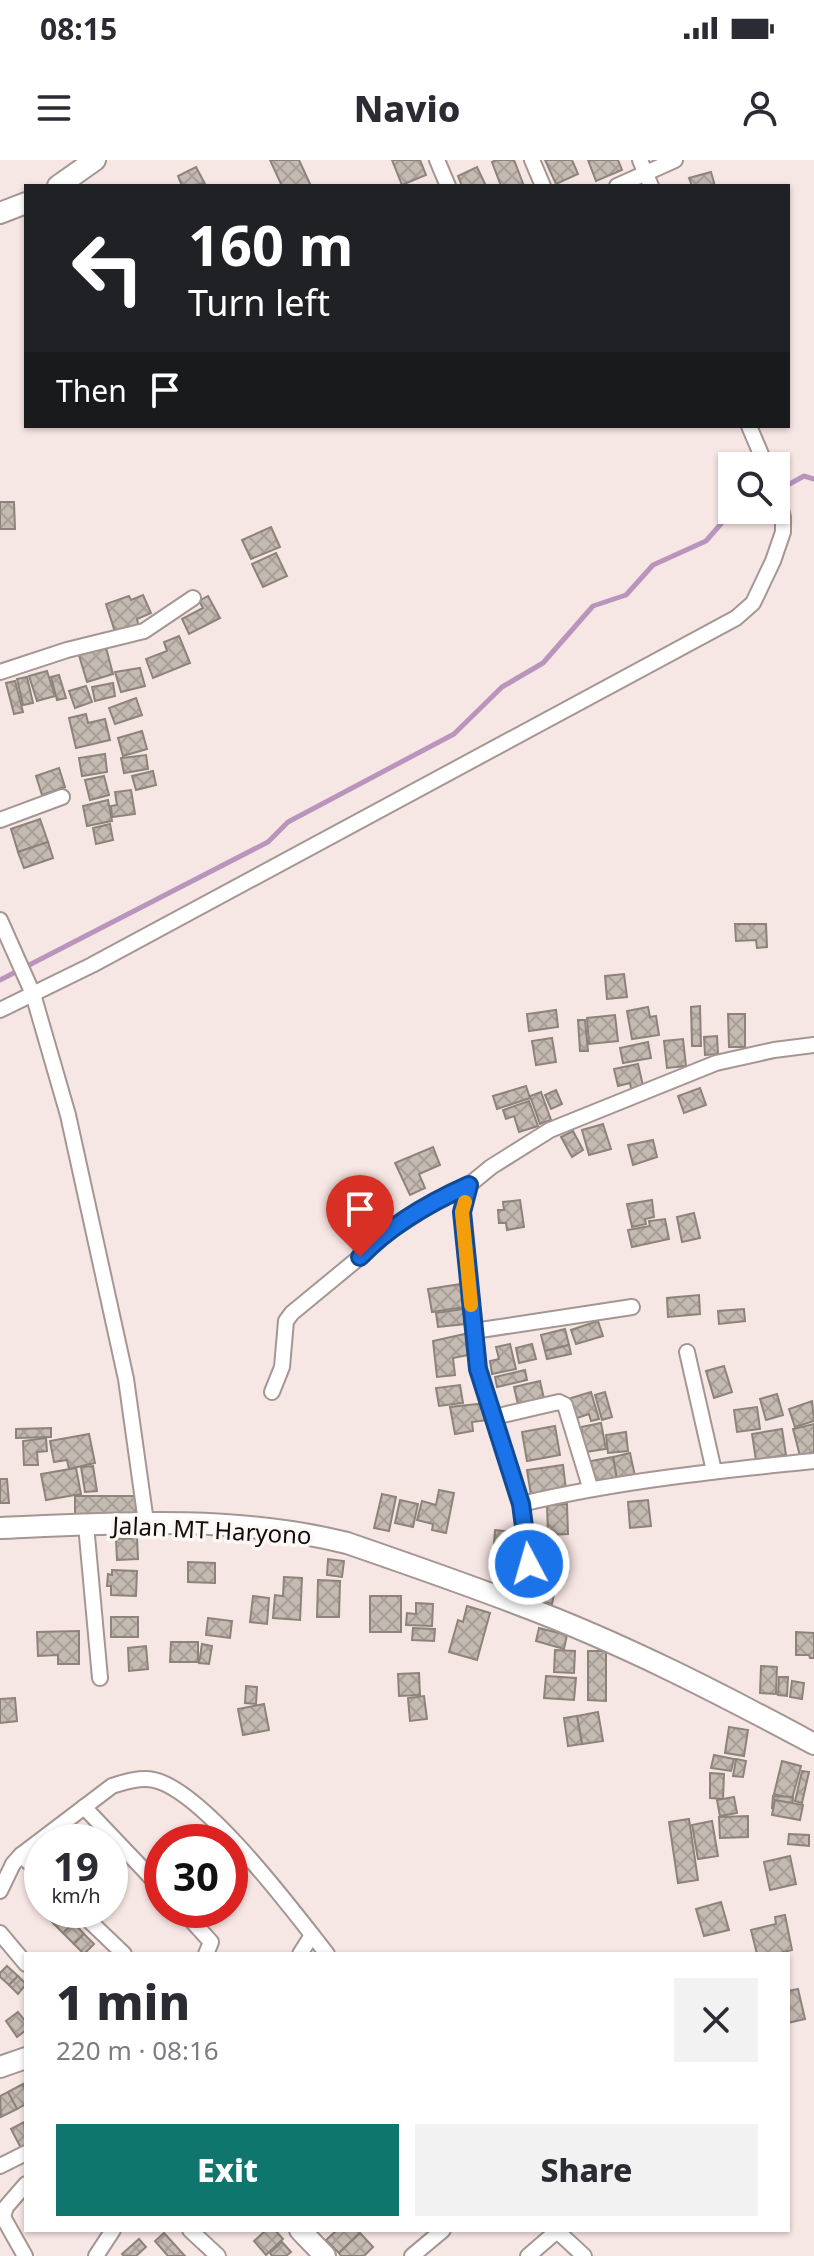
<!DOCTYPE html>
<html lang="en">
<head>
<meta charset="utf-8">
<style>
  :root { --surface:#fff; --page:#f2f2f3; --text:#2b2b33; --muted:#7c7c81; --accent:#0f766e }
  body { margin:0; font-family:"Noto Sans",sans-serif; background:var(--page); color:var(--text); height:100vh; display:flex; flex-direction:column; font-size:30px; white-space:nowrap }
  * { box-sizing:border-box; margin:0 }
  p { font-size:26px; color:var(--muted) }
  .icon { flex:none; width:44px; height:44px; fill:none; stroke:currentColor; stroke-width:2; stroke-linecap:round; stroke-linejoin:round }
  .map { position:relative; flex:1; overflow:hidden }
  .panel { position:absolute; left:24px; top:1792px; width:766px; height:280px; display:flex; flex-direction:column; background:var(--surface); border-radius:0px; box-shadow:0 2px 6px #0004 }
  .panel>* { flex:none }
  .guide { position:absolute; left:24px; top:24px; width:766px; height:244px; border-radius:0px; box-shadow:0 2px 6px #0004; background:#202124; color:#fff; overflow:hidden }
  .tools { position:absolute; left:718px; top:292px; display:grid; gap:16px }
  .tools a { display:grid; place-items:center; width:72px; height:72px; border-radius:0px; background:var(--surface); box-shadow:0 2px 6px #0004; font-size:40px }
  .speed { position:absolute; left:24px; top:1664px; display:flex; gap:16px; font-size:40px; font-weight:700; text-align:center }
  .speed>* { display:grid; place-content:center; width:104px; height:104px; border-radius:50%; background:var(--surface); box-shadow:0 2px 6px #0004; line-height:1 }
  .speed small { font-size:20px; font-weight:400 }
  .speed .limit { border:12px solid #d22; background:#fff; color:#111 }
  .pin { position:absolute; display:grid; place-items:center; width:68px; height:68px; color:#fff; margin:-82px -34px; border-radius:50% 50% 50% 0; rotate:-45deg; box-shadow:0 0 8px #0007 }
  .pin .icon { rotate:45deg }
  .me { position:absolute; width:88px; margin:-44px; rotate:354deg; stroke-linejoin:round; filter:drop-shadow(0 0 6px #0008) }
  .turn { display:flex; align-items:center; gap:28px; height:168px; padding:0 32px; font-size:36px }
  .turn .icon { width:104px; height:104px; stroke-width:2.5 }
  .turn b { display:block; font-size:56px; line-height:68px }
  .then { display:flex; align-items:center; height:76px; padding:0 32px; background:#0003; gap:16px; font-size:30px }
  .round { display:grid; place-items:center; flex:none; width:84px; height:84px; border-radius:0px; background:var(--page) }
  .summary { display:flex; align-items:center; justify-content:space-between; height:136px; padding:0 32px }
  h1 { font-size:48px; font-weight:800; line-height:60px }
  .button { display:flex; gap:16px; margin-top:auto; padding:16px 32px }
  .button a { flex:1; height:92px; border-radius:0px; background:var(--accent); color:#fff; font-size:32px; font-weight:800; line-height:92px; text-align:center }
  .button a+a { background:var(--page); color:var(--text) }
  .status { display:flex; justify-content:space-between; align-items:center; height:56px; padding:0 40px; background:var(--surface); direction:ltr }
  .status svg { height:22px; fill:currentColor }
  header { display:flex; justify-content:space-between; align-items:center; height:104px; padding:0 32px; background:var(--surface); font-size:36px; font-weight:800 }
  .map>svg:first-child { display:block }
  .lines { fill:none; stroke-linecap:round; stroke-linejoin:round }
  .stream { stroke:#b994bd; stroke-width:5 }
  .building { fill:url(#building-cross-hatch); stroke:#8d837a; stroke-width:2 }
  .street-casing { stroke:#a49693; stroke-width:18 }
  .secondary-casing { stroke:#a49693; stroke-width:24 }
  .street { stroke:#fff; stroke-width:14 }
  .secondary { stroke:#fff; stroke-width:20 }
  .route-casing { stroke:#114b97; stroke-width:20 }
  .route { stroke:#1a73e8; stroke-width:14 }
  .slow { stroke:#f59e0b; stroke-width:14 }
  .labels { text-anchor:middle; stroke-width:7; stroke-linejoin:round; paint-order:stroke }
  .street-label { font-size:24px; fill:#120d0c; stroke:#fdf7f6 }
</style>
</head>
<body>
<div class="status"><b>08:15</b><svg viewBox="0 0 49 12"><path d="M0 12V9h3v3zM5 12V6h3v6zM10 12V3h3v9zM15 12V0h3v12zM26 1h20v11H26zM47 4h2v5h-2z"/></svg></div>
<header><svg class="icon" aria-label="menu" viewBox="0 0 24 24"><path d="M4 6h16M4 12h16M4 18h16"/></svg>Navio<svg class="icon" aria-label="person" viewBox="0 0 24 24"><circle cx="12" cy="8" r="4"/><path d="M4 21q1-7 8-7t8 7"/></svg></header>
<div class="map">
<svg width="814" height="2096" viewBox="0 0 814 2096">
  <defs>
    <pattern id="building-cross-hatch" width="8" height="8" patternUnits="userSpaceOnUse" patternTransform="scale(2)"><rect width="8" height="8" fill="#c4bab1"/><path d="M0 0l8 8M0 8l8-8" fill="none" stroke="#a79f97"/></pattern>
  </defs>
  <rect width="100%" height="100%" fill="#f7e7e4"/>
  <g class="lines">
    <!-- stream -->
    <g class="stream">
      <polyline points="777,331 804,316 814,319"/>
      <polyline points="0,820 268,682 288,662 454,574 502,527 543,503 593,446 626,435 653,405 706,381 733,350"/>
    </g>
  </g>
  <!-- building -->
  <g class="building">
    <polygon points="270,0 299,0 311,26 282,26"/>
    <polygon points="392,0 420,0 426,15 402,25"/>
    <polygon points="496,0 514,0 524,26 501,26 492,2"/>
    <polygon points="545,0 572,0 578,14 556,24"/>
    <polygon points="588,0 618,0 622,10 596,21"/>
    <polygon points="196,7 205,24 182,26 178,16"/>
    <polygon points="477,7 486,26 462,26 458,16"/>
    <polygon points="711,12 715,26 692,26 689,18"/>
    <polygon points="0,342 14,342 15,369 0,369"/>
    <polygon points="271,367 280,387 251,399 242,380"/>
    <polygon points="276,393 287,416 263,427 252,404"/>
    <polygon points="143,435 151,453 137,459 139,468 116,475 106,444 129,436 131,440"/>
    <polygon points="208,436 220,458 189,474 182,459 203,448 199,441"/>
    <polygon points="179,476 190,503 153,518 146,499 167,491 164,482"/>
    <polygon points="105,484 113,514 87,522 78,492"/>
    <polygon points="140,508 145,526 121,532 115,512"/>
    <polygon points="47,511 55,536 37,541 29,516"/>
    <polygon points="59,515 66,538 57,540 51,517"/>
    <polygon points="27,517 33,543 23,545 17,519"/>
    <polygon points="15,521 23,552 14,554 6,523"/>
    <polygon points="113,523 115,536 95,541 92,527"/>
    <polygon points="86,526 92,542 75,548 69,531"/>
    <polygon points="136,538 142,555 115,564 109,548"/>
    <polygon points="86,554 88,563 105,559 110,580 76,588 69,558"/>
    <polygon points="142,571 147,589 123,596 118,578"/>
    <polygon points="105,594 107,612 82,616 79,598"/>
    <polygon points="146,595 148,609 124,613 121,598"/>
    <polygon points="59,608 65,627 42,635 36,616"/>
    <polygon points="153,611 156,625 136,630 132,616"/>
    <polygon points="104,616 109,635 90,640 85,620"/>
    <polygon points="131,630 135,654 112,657 111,646 117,645 115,632"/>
    <polygon points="108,640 112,661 87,666 83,646"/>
    <polygon points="40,659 48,682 18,692 11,669"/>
    <polygon points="110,664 113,680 96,684 93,668"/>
    <polygon points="48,682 53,698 24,708 18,692"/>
    <polygon points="735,764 766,764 767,787 757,788 756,780 736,781"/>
    <polygon points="624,814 627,837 607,839 605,816"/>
    <polygon points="700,846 701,886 692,886 691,847"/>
    <polygon points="648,847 650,857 656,856 659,875 632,879 627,851"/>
    <polygon points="556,850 558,867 529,871 527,854"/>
    <polygon points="728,854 745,854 745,887 729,887"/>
    <polygon points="615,855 618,881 589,884 587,858"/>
    <polygon points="578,860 585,860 588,891 580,891"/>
    <polygon points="717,876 718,894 705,895 704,877"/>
    <polygon points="552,878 556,902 536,905 532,881"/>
    <polygon points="683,879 686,906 667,908 664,881"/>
    <polygon points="648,882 651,898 623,903 620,888"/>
    <polygon points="638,904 644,930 632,933 630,923 618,926 614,909"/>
    <polygon points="526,926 530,938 497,949 493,936"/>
    <polygon points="700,928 706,945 684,953 678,936"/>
    <polygon points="556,930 562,944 551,949 545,935"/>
    <polygon points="541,932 551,960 540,964 530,936"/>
    <polygon points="529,941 538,966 519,972 514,956 506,959 503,950"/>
    <polygon points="603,964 611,989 589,995 582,970"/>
    <polygon points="573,971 583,990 572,997 561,977"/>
    <polygon points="653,980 657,997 633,1005 628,985"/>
    <polygon points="433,987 440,1005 419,1014 425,1028 410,1035 395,1003"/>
    <polygon points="520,1040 524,1067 507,1070 506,1063 499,1063 498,1050 504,1050 503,1042"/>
    <polygon points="652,1040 654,1057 645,1059 646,1064 632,1067 627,1044"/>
    <polygon points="694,1053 700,1078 682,1082 677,1057"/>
    <polygon points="665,1059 669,1079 632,1087 628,1070 650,1066 649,1061"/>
    <polygon points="461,1124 465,1147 432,1152 428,1129"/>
    <polygon points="699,1135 700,1154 668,1157 667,1138"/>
    <polygon points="463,1149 465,1164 438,1167 436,1153"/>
    <polygon points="744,1149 745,1161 719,1164 718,1151"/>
    <polygon points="598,1161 603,1176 576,1184 571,1170"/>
    <polygon points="565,1169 569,1185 545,1191 541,1175"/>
    <polygon points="469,1173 473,1194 453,1198 455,1215 437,1217 433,1181"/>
    <polygon points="510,1184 516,1209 492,1214 490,1201 499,1199 496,1187"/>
    <polygon points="532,1184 536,1199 519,1203 516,1188"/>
    <polygon points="569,1185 571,1194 547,1199 545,1191"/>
    <polygon points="724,1206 732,1232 714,1238 706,1211"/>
    <polygon points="525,1210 527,1220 497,1227 495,1217"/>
    <polygon points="540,1221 545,1243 519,1249 514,1227"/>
    <polygon points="460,1225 463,1243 439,1246 436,1228"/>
    <polygon points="591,1232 599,1259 591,1261 589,1254 574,1259 568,1239"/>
    <polygon points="605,1232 612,1257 602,1260 595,1235"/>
    <polygon points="777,1234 783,1255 766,1260 760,1239"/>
    <polygon points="812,1241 814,1261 795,1267 789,1249"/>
    <polygon points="486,1243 488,1260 472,1262 473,1271 455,1274 450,1247"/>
    <polygon points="757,1247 760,1269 737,1272 734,1250"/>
    <polygon points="601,1263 606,1289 585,1292 581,1267"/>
    <polygon points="814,1264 814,1292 800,1296 793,1269"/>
    <polygon points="555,1266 560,1295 527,1301 522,1272"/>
    <polygon points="51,1268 51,1277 16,1278 16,1269"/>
    <polygon points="782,1269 786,1295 756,1300 752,1274"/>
    <polygon points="626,1272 628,1291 608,1293 606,1275"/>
    <polygon points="89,1274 95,1303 69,1309 67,1300 54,1302 50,1281"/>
    <polygon points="46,1278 47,1291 37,1292 38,1305 24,1305 23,1281"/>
    <polygon points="630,1293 635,1316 617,1320 613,1297"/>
    <polygon points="613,1297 617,1320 595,1323 591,1301"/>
    <polygon points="563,1305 566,1330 531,1335 527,1310"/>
    <polygon points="93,1306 97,1331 85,1332 81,1307"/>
    <polygon points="76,1308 81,1334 46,1340 41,1314"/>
    <polygon points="0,1319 7,1319 9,1343 0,1343"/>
    <polygon points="439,1330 454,1333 446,1373 432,1370 433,1364 417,1360 422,1341 436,1345"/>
    <polygon points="382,1334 396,1337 389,1371 374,1368"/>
    <rect x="75" y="1336" width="61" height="19"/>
    <polygon points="400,1340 418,1344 413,1367 395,1363"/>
    <polygon points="648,1340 651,1366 630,1368 628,1342"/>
    <polygon points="567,1344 568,1374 548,1375 547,1345"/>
    <polygon points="495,1370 521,1373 517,1402 500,1399 502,1385 494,1384"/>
    <polygon points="137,1378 138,1399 117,1400 116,1379"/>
    <polygon points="328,1399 344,1401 342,1417 327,1415"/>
    <polygon points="188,1402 215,1403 215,1423 188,1422"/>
    <polygon points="112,1410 137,1411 136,1436 111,1435 111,1426 107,1426 108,1414 112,1415"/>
    <polygon points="543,1412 558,1415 552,1444 537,1441"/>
    <polygon points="284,1417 302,1418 300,1460 273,1458 275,1435 283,1436"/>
    <polygon points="318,1420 340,1421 339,1457 317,1457"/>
    <polygon points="253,1436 269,1438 267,1464 250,1462"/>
    <rect x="370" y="1436" width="31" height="36"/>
    <polygon points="416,1443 433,1444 432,1466 406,1465 407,1453 416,1454"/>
    <polygon points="467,1446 490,1453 477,1500 449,1492 458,1460 463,1462"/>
    <rect x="111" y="1457" width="27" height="20"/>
    <polygon points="208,1458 232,1461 230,1478 206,1475"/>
    <polygon points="413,1468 435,1469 434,1481 412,1480"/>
    <polygon points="539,1468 567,1475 564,1489 536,1481"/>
    <polygon points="79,1471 79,1504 58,1504 58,1495 38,1496 37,1472"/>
    <polygon points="796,1472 814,1473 814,1498 810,1498 809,1495 796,1495"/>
    <polygon points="171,1482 198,1482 198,1502 170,1502"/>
    <polygon points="202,1484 212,1486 209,1504 199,1503"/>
    <polygon points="146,1486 148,1509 129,1511 128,1488"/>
    <polygon points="555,1490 575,1491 574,1513 554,1512"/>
    <polygon points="588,1491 606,1491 606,1541 588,1540"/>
    <polygon points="761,1506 777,1507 776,1534 760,1533"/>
    <polygon points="419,1513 420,1535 399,1536 398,1514"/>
    <polygon points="546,1516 576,1518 574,1540 544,1538"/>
    <polygon points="779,1517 788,1517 787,1536 778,1535"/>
    <polygon points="792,1521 804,1523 802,1539 790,1537"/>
    <polygon points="246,1526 257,1527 256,1544 245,1543"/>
    <polygon points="424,1536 427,1559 410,1561 408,1538"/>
    <polygon points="15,1538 17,1561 0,1563 0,1539"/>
    <polygon points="264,1544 269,1570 243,1575 238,1549"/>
    <polygon points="598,1552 603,1581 582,1584 577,1556"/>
    <polygon points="577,1556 582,1584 568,1586 564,1558"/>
    <polygon points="729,1567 748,1570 744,1596 725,1593"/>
    <polygon points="714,1595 734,1599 731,1611 711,1608"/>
    <polygon points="736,1599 746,1601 743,1617 733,1616"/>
    <polygon points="782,1601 801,1606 792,1639 774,1634"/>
    <polygon points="802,1611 809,1612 802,1643 795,1641"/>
    <polygon points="710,1613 724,1614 723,1639 710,1638"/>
    <polygon points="773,1636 793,1637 792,1650 772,1648"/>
    <polygon points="734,1637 737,1653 720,1656 717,1640"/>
    <polygon points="775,1640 803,1645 800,1660 772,1655"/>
    <polygon points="748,1656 748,1677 720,1678 719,1657"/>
    <polygon points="689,1659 698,1720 678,1723 669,1662"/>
    <polygon points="712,1661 718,1696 698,1699 692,1665"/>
    <polygon points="789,1674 809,1675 809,1686 788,1684"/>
    <polygon points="790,1696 796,1724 770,1730 764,1702"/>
    <polygon points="721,1742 729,1770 704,1776 696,1749"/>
    <polygon points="45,1750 61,1750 64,1753 54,1764 43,1752"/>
    <polygon points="64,1753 74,1763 63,1773 54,1764"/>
    <polygon points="785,1755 792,1790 776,1794 757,1794 751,1770 776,1764 775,1757"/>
    <polygon points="74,1763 84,1774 74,1784 63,1773"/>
    <polygon points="84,1774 94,1784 84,1794 74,1784"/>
    <polygon points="7,1806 18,1816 9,1825 0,1817 0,1813"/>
    <polygon points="18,1816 26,1824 18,1834 9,1825"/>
    <polygon points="798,1829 805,1859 788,1863 788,1831"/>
    <polygon points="18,1852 26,1862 26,1870 17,1877 6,1861"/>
    <polygon points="23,1924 26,1931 26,1944 17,1949 8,1932"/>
    <polygon points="8,1932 17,1949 1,1957 0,1936"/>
    <polygon points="24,1962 26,1985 21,1988 11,1969"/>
    <polygon points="266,2070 275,2070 283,2079 266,2095 254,2081"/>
    <polygon points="337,2070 357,2070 360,2073 339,2093 326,2080"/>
    <polygon points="164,2073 185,2096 168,2096 155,2081"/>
    <polygon points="360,2073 373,2087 364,2096 341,2096 339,2093"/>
    <polygon points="139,2079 146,2087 136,2096 124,2096 122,2094"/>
    <polygon points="282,2082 291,2092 286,2096 272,2096 270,2093"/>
  </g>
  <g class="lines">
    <!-- street casing -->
    <g class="street-casing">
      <g id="street">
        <polyline points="437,0 448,26"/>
        <polyline points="532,0 543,26"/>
        <polyline points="640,0 651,26"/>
        <polyline points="617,26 675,0"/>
        <polyline points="749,266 766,306"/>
        <polyline points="0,512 67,490 144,471 193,438"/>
        <polyline points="0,660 62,637"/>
        <polyline points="0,760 33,834 68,955 126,1219 146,1362"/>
        <polyline points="0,850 92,805 736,458 753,443 773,401 783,372 783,357 776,331"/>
        <polyline points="474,1171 632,1147"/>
        <polyline points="687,1192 714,1311"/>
        <polyline points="272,1232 282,1207 286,1161 292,1153 360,1097 376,1080 446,1035 469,1025"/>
        <polyline points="494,1257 559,1242 565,1245 590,1327"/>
        <path d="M521,1344c97,-23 194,-33 293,-43"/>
        <polyline points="86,1365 100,1518"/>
        <polyline points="521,1445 529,1404 521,1344 478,1209 462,1052 469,1025 491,1007 550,970 716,903 774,890 814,885"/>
        <polyline points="84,1647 162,1729"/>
        <polyline points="21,1695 42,1715"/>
        <path d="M0,1731l13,-27 8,-9 91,-69c13,-4 28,-9 42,-6 50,11 140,132 173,174"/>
        <polyline points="78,1750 124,1794"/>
        <polyline points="182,1750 211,1782 206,1794"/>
        <polyline points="0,1773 26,1804"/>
        <polyline points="300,1794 312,1775"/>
        <polyline points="0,2006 26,1993"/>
        <polyline points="190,2070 218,2096"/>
        <polyline points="556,2070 584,2096"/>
        <polyline points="25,2096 3,2057 6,2047 26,2024"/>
        <polyline points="96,2096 113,2070"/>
        <polyline points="412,2096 443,2070"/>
        <polyline points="528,2096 557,2071"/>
      </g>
    </g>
    <!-- secondary casing -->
    <g class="secondary-casing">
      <g id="secondary">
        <polyline points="58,26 95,0"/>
        <polyline points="0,53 26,43"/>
        <path d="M0,1368c114,-5 236,-13 347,15 58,20 116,40 173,62 102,38 199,88 294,139"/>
        <polyline points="0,1907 26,1898"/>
        <polyline points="300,2070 325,2096"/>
      </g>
    </g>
    <!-- street -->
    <use href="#street" class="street"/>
    <!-- secondary -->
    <use href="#secondary" class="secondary"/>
  </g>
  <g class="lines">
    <!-- route casing -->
    <g class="route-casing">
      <path id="route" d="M360,1097c29,-31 71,-55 109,-72l-7,27 16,157 43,135 8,60"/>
    </g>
    <!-- route -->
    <use href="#route" class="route"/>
    <!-- slow -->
    <polyline class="slow" points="465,1042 462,1052 471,1145"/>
  </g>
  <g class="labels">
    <!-- street labels -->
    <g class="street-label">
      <text transform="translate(212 1371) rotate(3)" y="8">Jalan MT Haryono</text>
    </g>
  </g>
</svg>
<div class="tools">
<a><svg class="icon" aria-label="search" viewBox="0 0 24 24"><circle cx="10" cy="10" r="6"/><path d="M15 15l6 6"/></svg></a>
</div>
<div class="speed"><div>19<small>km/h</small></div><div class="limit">30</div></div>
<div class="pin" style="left:360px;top:1097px;background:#d93025"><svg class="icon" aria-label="arrive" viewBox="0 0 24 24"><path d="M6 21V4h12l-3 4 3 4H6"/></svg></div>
<svg class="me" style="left:529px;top:1404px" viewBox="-20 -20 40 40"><circle r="17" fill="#1a73e8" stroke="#fff" stroke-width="3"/><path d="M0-11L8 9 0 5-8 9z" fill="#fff"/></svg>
<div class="guide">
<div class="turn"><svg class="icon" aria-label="left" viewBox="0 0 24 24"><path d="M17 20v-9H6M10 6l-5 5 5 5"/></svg><div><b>160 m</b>Turn left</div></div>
<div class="then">Then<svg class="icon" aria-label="arrive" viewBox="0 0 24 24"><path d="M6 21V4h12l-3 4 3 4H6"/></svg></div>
</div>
<section class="panel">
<div class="summary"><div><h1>1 min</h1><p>220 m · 08:16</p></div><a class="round"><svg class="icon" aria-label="close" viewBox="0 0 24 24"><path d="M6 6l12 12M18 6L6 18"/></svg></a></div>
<div class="button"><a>Exit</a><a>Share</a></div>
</section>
</div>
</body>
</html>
